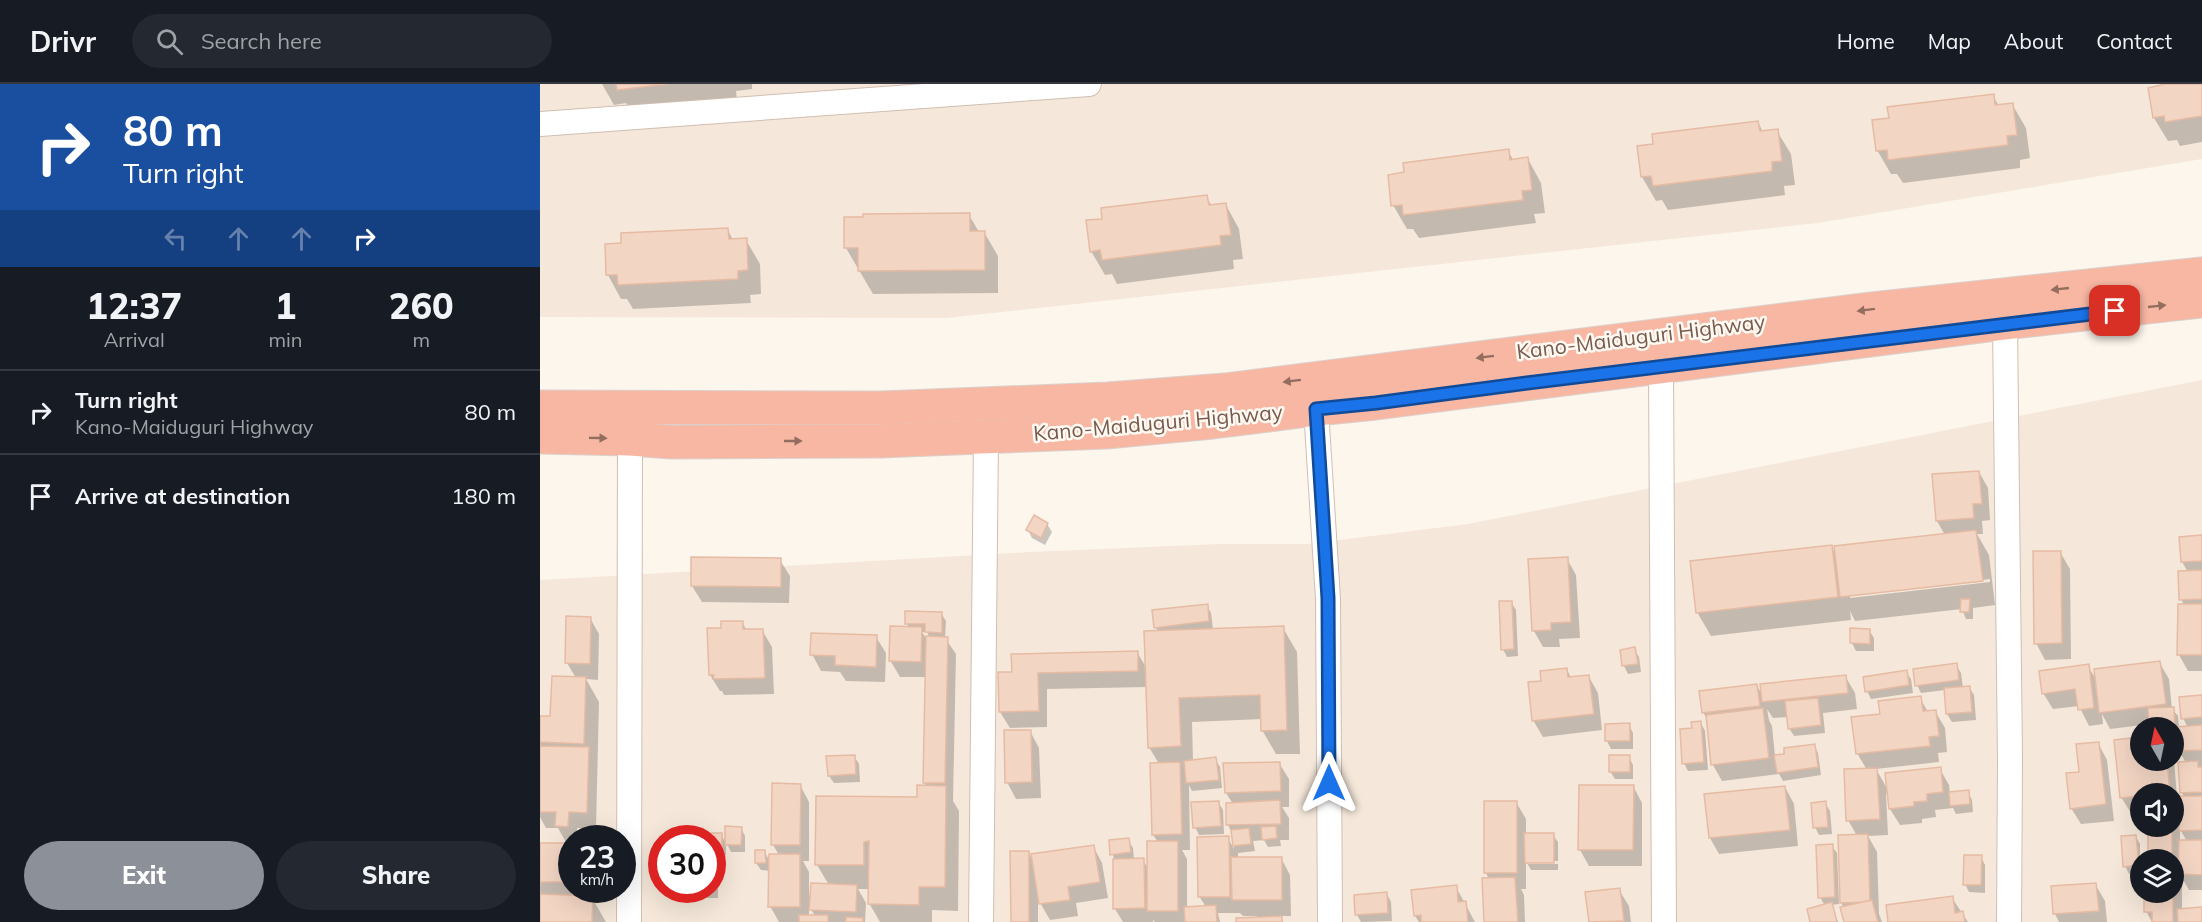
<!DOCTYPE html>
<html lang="en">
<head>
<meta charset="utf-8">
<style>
  :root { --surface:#171b24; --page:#242831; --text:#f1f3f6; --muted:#9ea1a6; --line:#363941; --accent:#8c9099 }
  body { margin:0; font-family:Mulish,sans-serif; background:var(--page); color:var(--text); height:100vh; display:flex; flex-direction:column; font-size:22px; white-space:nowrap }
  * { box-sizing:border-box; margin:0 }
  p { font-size:20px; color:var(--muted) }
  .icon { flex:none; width:33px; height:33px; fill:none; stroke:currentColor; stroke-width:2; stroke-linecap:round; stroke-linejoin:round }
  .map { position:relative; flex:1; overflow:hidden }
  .drawer { display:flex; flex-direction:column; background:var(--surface); width:540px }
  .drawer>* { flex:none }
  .banner { background:#1a4fa0; color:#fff; overflow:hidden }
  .needle { width:39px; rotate:351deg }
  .controls { position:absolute; left:1590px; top:633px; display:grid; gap:12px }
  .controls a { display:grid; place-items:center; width:54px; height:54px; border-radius:50%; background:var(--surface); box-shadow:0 6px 24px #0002; font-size:30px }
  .speed { position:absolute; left:18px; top:741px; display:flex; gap:12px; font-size:30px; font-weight:700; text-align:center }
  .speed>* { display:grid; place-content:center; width:78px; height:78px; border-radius:50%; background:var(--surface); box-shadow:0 6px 24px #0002; line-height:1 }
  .speed small { font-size:15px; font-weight:400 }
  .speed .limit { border:9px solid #d22; background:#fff; color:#111 }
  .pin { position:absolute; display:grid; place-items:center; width:51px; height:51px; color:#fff; margin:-26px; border-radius:12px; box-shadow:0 3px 9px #0006 }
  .me { position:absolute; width:66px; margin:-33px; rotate:0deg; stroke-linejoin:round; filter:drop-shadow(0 0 4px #0008) }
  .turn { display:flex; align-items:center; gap:21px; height:126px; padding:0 24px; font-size:27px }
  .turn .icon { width:78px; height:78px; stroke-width:2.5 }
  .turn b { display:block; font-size:42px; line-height:51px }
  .lanes { display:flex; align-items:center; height:57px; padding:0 24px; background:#0003; justify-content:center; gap:30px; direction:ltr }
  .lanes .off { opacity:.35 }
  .eta { display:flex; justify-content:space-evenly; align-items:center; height:102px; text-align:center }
  .eta b { font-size:36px; font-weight:800; line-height:42px }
  .primary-button { display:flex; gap:12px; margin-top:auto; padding:12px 24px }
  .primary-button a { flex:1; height:69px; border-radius:36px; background:var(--accent); color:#fff; font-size:24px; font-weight:800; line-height:69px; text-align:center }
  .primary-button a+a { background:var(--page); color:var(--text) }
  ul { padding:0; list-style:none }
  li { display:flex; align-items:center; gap:18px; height:84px; padding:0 24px; border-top:2px solid var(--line) }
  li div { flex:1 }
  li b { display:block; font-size:22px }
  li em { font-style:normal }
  header { display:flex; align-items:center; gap:36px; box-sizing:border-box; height:84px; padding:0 30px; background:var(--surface); border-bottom:2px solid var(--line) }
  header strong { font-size:28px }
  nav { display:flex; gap:33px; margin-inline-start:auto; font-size:21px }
  .search { width:420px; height:54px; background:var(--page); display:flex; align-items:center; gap:15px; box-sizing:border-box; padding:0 21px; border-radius:33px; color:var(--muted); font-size:22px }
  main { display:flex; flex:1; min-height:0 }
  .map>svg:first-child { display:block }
  .residential { fill:#f5e8da; fill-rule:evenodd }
  .shadow { fill:#0003; fill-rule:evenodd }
  .building { fill:#f3d5c3; stroke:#e6bba3; stroke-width:1.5 }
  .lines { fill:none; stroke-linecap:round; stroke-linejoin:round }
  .street-casing { stroke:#d1beb0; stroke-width:26 }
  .highway-casing { stroke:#dad1cd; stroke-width:35 }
  .street { stroke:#fff; stroke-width:24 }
  .highway { stroke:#f7b7a3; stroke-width:33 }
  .oneway { fill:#936e5e }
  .route-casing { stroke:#114b97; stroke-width:15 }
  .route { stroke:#1a73e8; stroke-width:10 }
  .labels { text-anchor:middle; stroke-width:5; stroke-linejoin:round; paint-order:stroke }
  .street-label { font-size:21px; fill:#7a5c4d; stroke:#fffaf3 }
</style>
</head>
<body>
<header>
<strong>Drivr</strong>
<div class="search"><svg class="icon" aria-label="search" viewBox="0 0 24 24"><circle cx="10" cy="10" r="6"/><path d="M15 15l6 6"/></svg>Search here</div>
<nav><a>Home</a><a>Map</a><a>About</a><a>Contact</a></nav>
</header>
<main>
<section class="drawer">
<div class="banner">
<div class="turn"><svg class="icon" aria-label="right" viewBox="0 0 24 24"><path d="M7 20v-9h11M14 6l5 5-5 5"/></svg><div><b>80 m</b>Turn right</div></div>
<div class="lanes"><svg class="icon off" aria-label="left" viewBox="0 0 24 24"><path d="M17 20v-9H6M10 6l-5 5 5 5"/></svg><svg class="icon off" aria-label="ahead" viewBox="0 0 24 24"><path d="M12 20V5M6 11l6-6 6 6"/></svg><svg class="icon off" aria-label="ahead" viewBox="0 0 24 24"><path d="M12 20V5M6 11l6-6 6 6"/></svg><svg class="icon" aria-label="right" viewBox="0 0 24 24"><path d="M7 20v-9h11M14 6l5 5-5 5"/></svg></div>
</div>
<div class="eta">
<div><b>12:37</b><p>Arrival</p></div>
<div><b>1</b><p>min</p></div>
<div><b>260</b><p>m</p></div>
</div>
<ul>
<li><svg class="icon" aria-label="right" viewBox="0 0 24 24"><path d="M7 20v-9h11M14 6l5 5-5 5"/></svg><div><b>Turn right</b><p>Kano-Maiduguri Highway</p></div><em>80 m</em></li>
<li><svg class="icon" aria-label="arrive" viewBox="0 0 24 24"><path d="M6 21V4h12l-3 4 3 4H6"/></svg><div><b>Arrive at destination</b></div><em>180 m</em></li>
</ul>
<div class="primary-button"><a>Exit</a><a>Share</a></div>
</section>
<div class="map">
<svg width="1662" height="838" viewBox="0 0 1662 838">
  <rect width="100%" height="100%" fill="#fdf6ec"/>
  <!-- residential -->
  <g class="residential">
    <polygon points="0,0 1662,0 1662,75 1278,139 407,234 0,233"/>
    <path d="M1662,296v542h-1662v-342l491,-28 187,-8h90l160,-20zM1600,644h34v32h-34zM1600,710h34v32h-34zM32,754h50v52h-50zM122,754h50v52h-50zM1600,776h34v32h-34z"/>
  </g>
  <!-- shadow -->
  <g class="shadow">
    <polygon points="62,0 212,0 212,5 196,7 197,17 92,29 86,19 74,21"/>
    <polygon points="1627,0 1662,0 1662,58 1640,62 1637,56 1628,57 1614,34"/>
    <polygon points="1453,12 1459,22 1472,20 1486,44 1490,74 1480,76 1480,84 1363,99 1357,90 1351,90 1337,66"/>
    <polygon points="1218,38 1223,48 1237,47 1251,70 1255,101 1244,102 1245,111 1128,126 1122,116 1116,117 1102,93 1099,63"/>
    <polygon points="968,67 974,77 988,75 1001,99 1005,129 994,130 996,139 879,154 873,145 867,145 853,121"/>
    <polygon points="666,113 672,122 686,121 699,145 703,175 693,176 694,185 577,200 572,190 565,191 551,167 564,136"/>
    <polygon points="429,131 439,148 444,148 458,172 458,209 333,210 306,164"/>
    <polygon points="188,146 193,156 206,156 220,180 221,210 210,211 211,219 93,225 87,215 81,215 68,191 66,162"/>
    <path d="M1439,388l9,16 2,32 -8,1 1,13h-6l12,21 6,50 -22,3v11h-7l-4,-10 -107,12 -5,-10 1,9 -140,16 -14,-24 134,-65 6,9 108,-21 -8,-14zM1450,495v3l-140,16v-3z"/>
    <polygon points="507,440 512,448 505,461 492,454 488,446"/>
    <polygon points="1662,453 1662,587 1648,587 1639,571 1644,521 1641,515 1648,488 1642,478"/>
    <polygon points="1520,468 1530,485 1531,575 1505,576 1496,559"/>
    <polygon points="1027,475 1036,491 1040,554 1019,555 1020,563 1003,563 994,547 990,477"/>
    <polygon points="240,476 250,492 249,519 162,518 152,502"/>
    <polygon points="971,518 976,526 978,572 967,573 963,565"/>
    <polygon points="667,522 671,529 673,546 743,544 757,568 760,670 736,670 722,646 722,635 652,638 653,677 675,675 680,683 682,704 652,707 649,701 650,766 642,766 647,775 647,824 666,823 659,812 688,754 694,765 692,749 688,741 693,720 686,709 739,679 749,695 749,723 742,723 749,734 749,756 740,756 741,762 728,763 724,756 713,757 715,767 698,769 698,775 741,774 750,791 751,832 740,832 743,838 698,838 717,835 717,832 703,832 700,829 678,829 680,838 615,838 613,836 613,838 583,838 575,825 574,775 570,758 588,756 593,764 594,776 603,776 608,785 618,758 613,751 619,680 609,663 607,603 507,605 507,643 470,644 460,628 460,590 473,589 597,568 607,585 618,548 616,543"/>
    <path d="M401,529l5,8 -1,17 11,16 -3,147 6,10 -1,100 -26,-1v12h-52l-11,-19v-14h-11l8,14 -1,19h-86l-9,-16v-35l-9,-1 -5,-7 9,-11 5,10 9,-7 -6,-10 27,-60 9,17v59h-6l6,11v23h3l17,-10 -12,-20 101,-67 9,-11 -3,-5 2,-105h-26l-10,-17 20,-31 -3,-5zM382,548h5l3,6h-4zM269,822l6,10h-6z"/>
    <polygon points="50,534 59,550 58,596 46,595 59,618 56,744 37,744 37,754 32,754 32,806 58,807 32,807 32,813 52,814 66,838 0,838 0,760 27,760 18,744 6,744 0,733 0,633 12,634 36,594 27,579"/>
    <polygon points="202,538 207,547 222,546 232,563 234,610 184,611 182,607 180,607 170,591 183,545"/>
    <polygon points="1329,546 1334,554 1334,567 1316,567 1312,559"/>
    <polygon points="336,553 346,569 345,598 306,597 300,588 281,587 272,570"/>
    <polygon points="1094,565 1099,573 1101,588 1088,590 1084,582 1082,567"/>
    <path d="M1619,578l10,17 3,30 6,7 1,12h9l-5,-10 19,-21v193h-13l-8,-14v5h-2l3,5v24l20,-2v14h-50l-6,-11v-19h28v-32h-24l-1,-34h25v-17l6,12v-12h-6v-15h-34v18l-9,1 -10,-16 -5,-56 24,-3v22h34v-2l3,40h8l-3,-5 4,-30 -7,-12 -1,-14h-4v-9l-24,-4 -40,5 -8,-15 1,10 -14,2 -10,-20 -26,3 -10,-16 45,-27 9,15zM1640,745l4,7 3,6 -7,-1z"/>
    <polygon points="1416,581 1421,589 1423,604 1429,603 1434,611 1436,636 1412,638 1407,630 1405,606 1381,609 1377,601"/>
    <polygon points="1027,586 1032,595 1049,593 1058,609 1062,646 1003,653 993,636 1003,598"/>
    <polygon points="1366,588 1371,595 1373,609 1331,615 1327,607"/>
    <polygon points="1305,592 1315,609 1317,625 1283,629 1285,649 1254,652 1249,644 1248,633 1233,634 1227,625 1229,636 1232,642 1235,672 1274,661 1278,669 1281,691 1243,697 1239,690 1182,697 1173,681 1168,637 1163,628 1217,602 1223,612"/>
    <polygon points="1380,614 1388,628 1395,627 1405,644 1407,668 1398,669 1399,678 1336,685 1348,706 1400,685 1409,701 1410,710 1428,708 1432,716 1433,728 1416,730 1413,724 1395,726 1396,733 1382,735 1382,739 1360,741 1350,725 1349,710 1346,710 1348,751 1328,752 1337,768 1339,830 1342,838 1305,838 1304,824 1299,815 1301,815 1317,752 1308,736 1327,686 1317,669 1342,631"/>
    <polygon points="1161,639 1165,647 1168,686 1148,687 1144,679 1153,646"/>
    <polygon points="1089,641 1093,649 1093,665 1071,665 1067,657"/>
    <polygon points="490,647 499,664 501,714 476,715 467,698"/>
    <polygon points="1558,659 1567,676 1574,737 1541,740 1531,724 1541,689"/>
    <polygon points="314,672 319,680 320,698 294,699 289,692"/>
    <polygon points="1089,673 1093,681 1093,695 1075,695 1070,687"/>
    <polygon points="1093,702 1102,719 1102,782 1049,782 1040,766"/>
    <polygon points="1245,703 1254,720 1258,762 1179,770 1170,754 1166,711"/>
    <polygon points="678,718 683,726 684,750 659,751 655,743"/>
    <polygon points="976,718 986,735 986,751 1013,751 1018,758 1018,777 988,777 988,780 1018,780 1018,786 991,786 986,777 986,805 981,805 984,811 985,838 946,838 949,795 946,789 946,719"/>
    <polygon points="1285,719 1290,727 1292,750 1279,751 1275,743"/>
    <polygon points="201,744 205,752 205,768 191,768 187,760"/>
    <polygon points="162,751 181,751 186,759 186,771 173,771 178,779 178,814 157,814 152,806 172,806 172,754 162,754"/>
    <polygon points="1596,753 1600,760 1600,789 1589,790 1585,782"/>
    <polygon points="553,762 562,779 568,814 536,819 538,832 510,836 498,815 498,838 472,838 488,768 494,779"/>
    <polygon points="1292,762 1297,769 1299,820 1291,821 1298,838 1272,838 1285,822 1280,813"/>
    <polygon points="1441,773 1445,781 1445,809 1429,808 1425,800"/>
    <polygon points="1555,800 1565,817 1567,838 1519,838 1515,830 1513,804"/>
    <polygon points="916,803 935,838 879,838 875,832"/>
    <polygon points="1079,806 1089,822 1091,838 1050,838 1047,810"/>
    <polygon points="847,810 851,818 852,837 821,838 817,831"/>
    <polygon points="1412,814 1428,838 1350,838"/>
  </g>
  <!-- building -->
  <g class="building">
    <polygon points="76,0 127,0 77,6"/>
    <polygon points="1625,0 1662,0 1662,32 1625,38 1624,32 1613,34 1608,4"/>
    <polygon points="1454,10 1455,21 1473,19 1477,51 1467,52 1468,61 1348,76 1347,66 1336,67 1332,36 1349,34 1347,23"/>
    <polygon points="1218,37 1220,47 1238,45 1242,77 1232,78 1232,87 1113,102 1111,92 1101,93 1097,62 1113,60 1112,50"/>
    <polygon points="969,65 970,76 988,73 992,106 982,107 983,116 863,131 862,121 851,122 848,91 864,88 863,79"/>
    <polygon points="667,111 669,121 686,119 691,151 680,152 681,161 562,176 560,166 550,168 546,136 562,135 561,124"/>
    <polygon points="430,129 430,147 445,147 445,186 318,187 318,164 304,164 304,133 323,133 323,130"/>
    <polygon points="188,144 189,155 207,154 208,186 198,187 198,195 78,201 77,191 66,191 65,160 81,159 81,149"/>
    <polygon points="1439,387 1442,420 1433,420 1434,434 1396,437 1392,390"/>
    <polygon points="494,431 508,439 501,454 486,446"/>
    <polygon points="1436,446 1443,497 1300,513 1294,462"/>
    <polygon points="1662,451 1662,477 1641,478 1639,453"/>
    <polygon points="1292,461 1298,513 1156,529 1150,477"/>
    <polygon points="1493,467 1521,467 1522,559 1494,560"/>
    <polygon points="151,473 241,474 241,503 151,502"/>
    <polygon points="1028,473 1031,538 1011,539 1011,546 992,547 988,475"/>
    <polygon points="1662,486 1662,515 1639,516 1638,487"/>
    <polygon points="1421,515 1430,515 1429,528 1420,528"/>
    <polygon points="959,517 972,517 974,565 961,566"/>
    <polygon points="668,520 669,537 614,544 612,526"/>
    <polygon points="1638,520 1662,520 1662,571 1637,571"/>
    <polygon points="365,527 402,528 402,549 385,548 385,540 365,540"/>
    <polygon points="26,532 51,533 50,580 25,579"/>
    <polygon points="181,537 203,537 203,545 223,545 225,594 173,595 174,591 169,591 167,544 181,544"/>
    <polygon points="350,542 382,543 381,578 349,577"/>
    <polygon points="744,542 747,646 721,647 720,611 639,614 641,662 608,664 604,547"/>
    <polygon points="1310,544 1330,545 1330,560 1310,559"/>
    <polygon points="271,549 337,551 336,583 295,581 295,572 270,571"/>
    <polygon points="386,552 408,553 405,699 383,699"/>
    <polygon points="1095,563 1098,580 1082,582 1080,566"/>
    <polygon points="598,567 598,587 498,589 499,627 459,628 458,588 472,588 471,570"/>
    <polygon points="1620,577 1626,620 1559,629 1554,585"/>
    <polygon points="1417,579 1419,596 1375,602 1373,585"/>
    <polygon points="1549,580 1554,624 1538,626 1535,605 1502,610 1499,587"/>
    <polygon points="1027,584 1028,593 1049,591 1054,630 992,637 988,598 1001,597 1000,587"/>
    <polygon points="1367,586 1369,601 1325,608 1323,593"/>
    <polygon points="1306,591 1308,609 1222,618 1220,600"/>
    <polygon points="12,592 46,593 44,660 0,658 0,632 10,632"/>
    <polygon points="1217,600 1220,622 1162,629 1159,607"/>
    <polygon points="1430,602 1432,628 1406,630 1404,604"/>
    <polygon points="1662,611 1662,633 1641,635 1639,613"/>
    <polygon points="1381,612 1383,627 1396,626 1399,652 1389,653 1390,662 1316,670 1311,633 1340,630 1338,617"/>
    <polygon points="1278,614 1281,641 1248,645 1245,617"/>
    <polygon points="1634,623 1635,645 1609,644 1608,624"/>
    <polygon points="1223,624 1229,674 1171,681 1166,631"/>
    <polygon points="1161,637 1164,678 1142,680 1140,645 1152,644 1151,638"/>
    <polygon points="1090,639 1090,657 1065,657 1065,640"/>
    <polygon points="1662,641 1662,666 1638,667 1636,643"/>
    <polygon points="464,646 491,646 492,698 465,699"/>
    <polygon points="1600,653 1600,676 1627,676 1630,709 1600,710 1600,712 1580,714 1574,656"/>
    <polygon points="1559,658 1566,720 1530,725 1526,689 1539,688 1536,660"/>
    <polygon points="1275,660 1278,683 1237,689 1234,671 1244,670 1244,664"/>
    <polygon points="0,662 49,663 47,729 29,728 28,743 15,742 16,728 0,728"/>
    <polygon points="315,671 316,690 288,692 286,672"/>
    <rect x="1069" y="671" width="21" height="17"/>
    <polygon points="676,673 679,696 646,699 644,677"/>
    <polygon points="1658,677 1658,683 1662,683 1662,708 1640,709 1638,678"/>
    <polygon points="640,678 642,750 612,751 610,679"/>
    <polygon points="740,678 741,707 685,709 683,679"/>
    <polygon points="1401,683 1403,708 1387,710 1387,717 1374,718 1374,722 1349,725 1345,689"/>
    <polygon points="1337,684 1340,735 1306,737 1304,685"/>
    <polygon points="232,699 261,700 260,761 231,761"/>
    <polygon points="377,701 406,702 405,803 379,803 379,821 328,820 329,757 324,758 324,781 275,781 276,712 377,713"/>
    <polygon points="1039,701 1094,701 1093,766 1038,766"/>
    <polygon points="1245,702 1250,746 1169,754 1164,710"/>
    <polygon points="1429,706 1430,720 1410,722 1409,708"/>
    <polygon points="1639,712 1662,712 1662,746 1639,747"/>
    <polygon points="740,716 741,740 686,741 686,719"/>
    <polygon points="679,717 681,742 653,744 651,718"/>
    <rect x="944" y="717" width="33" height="72"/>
    <polygon points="1286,717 1288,743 1273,744 1271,719"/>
    <polygon points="185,742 202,743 201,761 185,761"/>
    <polygon points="736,742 737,754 722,756 721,743"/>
    <rect x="1608" y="742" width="24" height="34"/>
    <polygon points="709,744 711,760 693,762 691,746"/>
    <polygon points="160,749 182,749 182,763 172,763 172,754 160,754"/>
    <polygon points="984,749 1014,749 1014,779 985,779"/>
    <polygon points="1328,750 1330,818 1300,819 1298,751"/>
    <polygon points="1596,751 1599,781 1583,783 1581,752"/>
    <polygon points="689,752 690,813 658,813 657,753"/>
    <polygon points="589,754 591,768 570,771 569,756"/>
    <polygon points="1639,756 1662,756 1662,791 1638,790"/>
    <rect x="607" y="757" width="31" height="70"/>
    <polygon points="0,759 32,759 32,791 23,791 23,798 0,798"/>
    <polygon points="1293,760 1295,813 1278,814 1276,761"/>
    <polygon points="554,761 560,798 528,803 530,816 499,820 491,770"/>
    <polygon points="215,766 225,766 226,779 215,779"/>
    <polygon points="470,767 489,767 489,838 471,838"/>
    <polygon points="172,770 174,770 174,807 151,806 172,806"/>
    <polygon points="229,770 260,770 260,823 228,823"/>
    <polygon points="1424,771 1442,771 1441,801 1423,801"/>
    <polygon points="691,773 742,773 742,816 692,816"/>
    <polygon points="604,774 605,824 573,825 573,775"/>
    <polygon points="975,793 978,838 944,838 942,794"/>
    <polygon points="271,799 317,801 316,828 269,826"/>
    <polygon points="1556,799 1559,827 1513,830 1511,802"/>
    <polygon points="917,801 918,818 926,817 928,838 881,838 881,831 874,832 871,806"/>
    <polygon points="1080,804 1084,837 1049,838 1045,808"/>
    <polygon points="847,808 848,829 815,831 814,811"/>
    <polygon points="1604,808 1633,808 1633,838 1612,838 1612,828 1604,828"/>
    <polygon points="0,810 53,812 52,838 0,838"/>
    <polygon points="1413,812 1415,829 1423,827 1425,838 1348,838 1346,821"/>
    <polygon points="1332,816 1338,838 1304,838 1300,823"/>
    <polygon points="1292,818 1297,838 1270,838 1267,825"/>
    <polygon points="676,821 677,838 645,838 644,823"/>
    <polygon points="1662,823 1662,838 1638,838 1637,825"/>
    <rect x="259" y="831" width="29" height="7"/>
    <polygon points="742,832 742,838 696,838 696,834"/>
    <polygon points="306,833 323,834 323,838 306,838"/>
  </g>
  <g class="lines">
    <!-- street casing -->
    <g class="street-casing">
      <g id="street">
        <polyline points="0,40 549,0"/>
        <polyline points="1465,239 1470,676 1469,838"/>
        <polyline points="1121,283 1124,838"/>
        <polyline points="776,325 788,515 790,838"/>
        <polyline points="89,838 90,355"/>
        <polyline points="441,838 446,353"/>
      </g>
    </g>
    <!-- highway casing -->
    <g class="highway-casing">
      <g id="highway">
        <polyline points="0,323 341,324 568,315 685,306 1330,225 1662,190"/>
        <polyline points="0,353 90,355 132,358 341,357 566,348 673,338 776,325 836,319 1465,239 1662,217"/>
      </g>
    </g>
    <!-- street -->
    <use href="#street" class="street"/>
    <!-- highway -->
    <use href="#highway" class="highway"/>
  </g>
  <!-- one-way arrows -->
  <defs><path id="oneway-solid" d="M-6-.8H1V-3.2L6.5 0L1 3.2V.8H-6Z" transform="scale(1.5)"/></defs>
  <g class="oneway">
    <use href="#oneway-solid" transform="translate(1520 205) rotate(174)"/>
    <use href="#oneway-solid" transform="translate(1617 222) rotate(-6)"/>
    <use href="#oneway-solid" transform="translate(1326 226) rotate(173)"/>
    <use href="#oneway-solid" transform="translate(945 273) rotate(173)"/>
    <use href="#oneway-solid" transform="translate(752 297) rotate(173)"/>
    <use href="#oneway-solid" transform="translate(58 354) rotate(1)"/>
    <use href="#oneway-solid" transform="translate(253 357)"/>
  </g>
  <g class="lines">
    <!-- route casing -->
    <g class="route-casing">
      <polyline id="route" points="789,699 788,514 776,325 836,319 987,299 1575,227"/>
    </g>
    <!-- route -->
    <use href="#route" class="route"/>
  </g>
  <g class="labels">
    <!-- street labels -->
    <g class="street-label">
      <text transform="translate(1101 253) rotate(-7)" y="7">Kano-Maiduguri Highway</text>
      <text transform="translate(618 339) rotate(-5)" y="7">Kano-Maiduguri Highway</text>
    </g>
  </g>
</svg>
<div class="controls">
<a><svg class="needle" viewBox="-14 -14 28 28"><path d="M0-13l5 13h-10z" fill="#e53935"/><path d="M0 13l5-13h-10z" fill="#9ea1a6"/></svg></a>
<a><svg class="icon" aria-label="sound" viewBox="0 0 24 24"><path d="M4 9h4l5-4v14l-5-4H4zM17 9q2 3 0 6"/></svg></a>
<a><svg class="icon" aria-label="layers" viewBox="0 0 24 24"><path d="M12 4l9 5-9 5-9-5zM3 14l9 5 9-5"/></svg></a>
</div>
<div class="speed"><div>23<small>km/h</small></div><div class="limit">30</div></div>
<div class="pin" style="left:1575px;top:227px;background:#d93025"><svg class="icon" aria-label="arrive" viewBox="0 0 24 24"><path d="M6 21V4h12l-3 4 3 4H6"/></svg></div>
<svg class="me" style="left:789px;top:699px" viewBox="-20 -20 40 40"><path d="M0-17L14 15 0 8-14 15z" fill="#1a73e8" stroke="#fff" stroke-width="4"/></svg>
</div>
</main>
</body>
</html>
